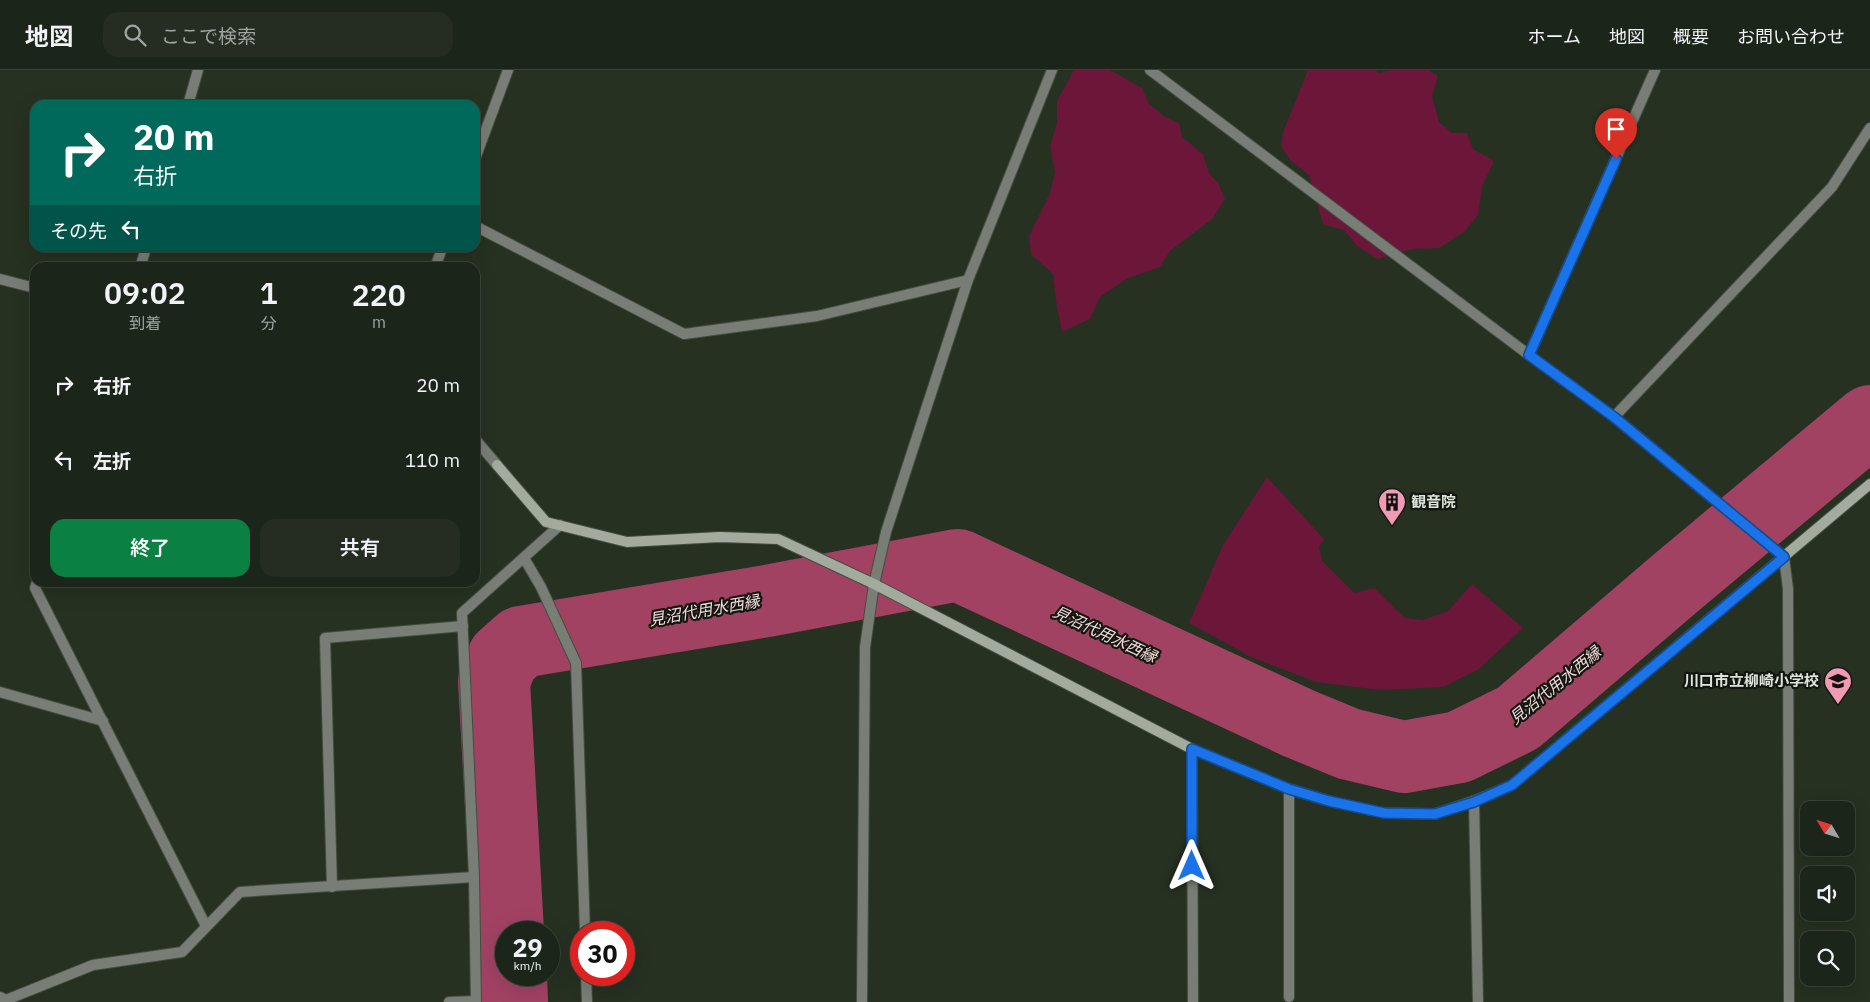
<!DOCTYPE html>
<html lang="ja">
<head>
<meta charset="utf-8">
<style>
  :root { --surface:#1c251a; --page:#252d23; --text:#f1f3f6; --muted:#a0a5a2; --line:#3a4239; --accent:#0b8043 }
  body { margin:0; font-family:"IBM Plex Sans","Noto Sans JP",sans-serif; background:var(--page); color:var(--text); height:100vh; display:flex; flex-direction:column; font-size:19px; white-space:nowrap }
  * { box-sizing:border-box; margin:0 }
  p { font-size:16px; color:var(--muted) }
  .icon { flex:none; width:28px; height:28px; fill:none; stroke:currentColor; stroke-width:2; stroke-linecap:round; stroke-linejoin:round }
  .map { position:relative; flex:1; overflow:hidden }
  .details { position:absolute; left:30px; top:192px; width:450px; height:325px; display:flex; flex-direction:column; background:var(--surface); border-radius:15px; box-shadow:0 5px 20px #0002,0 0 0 1px var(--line) }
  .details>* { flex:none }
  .banner { position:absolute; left:30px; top:30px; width:450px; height:152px; border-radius:15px; box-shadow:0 5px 20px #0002,0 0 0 1px var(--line); background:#00695c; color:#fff; overflow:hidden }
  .needle { width:32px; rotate:308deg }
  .controls { position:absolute; left:1800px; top:731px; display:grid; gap:10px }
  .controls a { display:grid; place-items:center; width:55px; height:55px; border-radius:10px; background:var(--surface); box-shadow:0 5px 20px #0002,0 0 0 1px var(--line); font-size:25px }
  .speed { position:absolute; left:495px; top:851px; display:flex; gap:10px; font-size:25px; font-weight:700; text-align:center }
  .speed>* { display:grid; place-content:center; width:65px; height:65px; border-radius:50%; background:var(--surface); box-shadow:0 5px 20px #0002,0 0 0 1px var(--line); line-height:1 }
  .speed small { font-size:12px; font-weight:400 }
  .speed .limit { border:8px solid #d22; background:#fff; color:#111 }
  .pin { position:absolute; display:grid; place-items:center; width:42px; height:42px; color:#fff; margin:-51px -21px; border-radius:50% 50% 50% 0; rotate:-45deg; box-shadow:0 0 5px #0007 }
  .pin .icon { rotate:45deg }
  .me { position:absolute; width:55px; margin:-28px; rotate:0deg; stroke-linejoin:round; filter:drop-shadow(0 0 4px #0008) }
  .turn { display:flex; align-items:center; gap:18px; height:105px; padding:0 20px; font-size:22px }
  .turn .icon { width:65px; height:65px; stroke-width:2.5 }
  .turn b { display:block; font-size:35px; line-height:42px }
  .then { display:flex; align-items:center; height:48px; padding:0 20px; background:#0003; gap:10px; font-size:19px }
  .eta { display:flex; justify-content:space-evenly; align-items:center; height:85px; text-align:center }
  .eta b { font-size:30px; font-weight:600; line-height:35px }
  .button { display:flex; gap:10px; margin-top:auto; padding:10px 20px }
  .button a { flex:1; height:58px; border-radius:15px; background:var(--accent); color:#fff; font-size:20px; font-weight:600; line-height:58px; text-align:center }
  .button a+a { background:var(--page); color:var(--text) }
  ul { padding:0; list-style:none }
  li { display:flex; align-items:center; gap:15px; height:75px; padding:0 20px }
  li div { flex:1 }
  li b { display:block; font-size:19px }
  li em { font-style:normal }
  header { display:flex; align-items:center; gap:30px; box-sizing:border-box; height:70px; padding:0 25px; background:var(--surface); border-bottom:1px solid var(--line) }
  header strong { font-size:24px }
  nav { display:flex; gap:28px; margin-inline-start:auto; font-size:18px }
  .search { width:350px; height:45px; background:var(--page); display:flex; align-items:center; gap:12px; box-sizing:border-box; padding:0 18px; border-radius:15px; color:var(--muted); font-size:19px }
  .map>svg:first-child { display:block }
  .green { fill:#6c1639 }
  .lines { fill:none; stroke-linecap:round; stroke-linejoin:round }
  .river { stroke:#a14263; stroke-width:72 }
  .lane-casing { stroke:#434e3f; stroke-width:12 }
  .street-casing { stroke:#434e3f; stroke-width:12 }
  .secondary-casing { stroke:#434e3f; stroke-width:12 }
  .lane { stroke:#787e76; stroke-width:10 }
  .street { stroke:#787e76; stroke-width:10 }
  .secondary { stroke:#a2ab9e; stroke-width:10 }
  .route-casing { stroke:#114b97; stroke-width:12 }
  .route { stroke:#1a73e8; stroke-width:9 }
  .labels { text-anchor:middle; stroke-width:4.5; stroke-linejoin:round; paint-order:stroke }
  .poi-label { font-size:15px; font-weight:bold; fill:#dde4da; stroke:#121710; text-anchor:start }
  .water-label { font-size:16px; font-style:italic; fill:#f3d8de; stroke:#121710 }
</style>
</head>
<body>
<header>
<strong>地図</strong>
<div class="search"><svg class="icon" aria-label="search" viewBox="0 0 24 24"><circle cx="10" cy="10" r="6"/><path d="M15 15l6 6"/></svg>ここで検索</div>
<nav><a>ホーム</a><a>地図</a><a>概要</a><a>お問い合わせ</a></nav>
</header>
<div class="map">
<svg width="1870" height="932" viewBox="0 0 1870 932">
  <rect width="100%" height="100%" fill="#263122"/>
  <!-- green -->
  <g class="green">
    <polygon points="1074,0 1110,0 1142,18 1149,34 1165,47 1179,53 1182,67 1203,84 1209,103 1218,113 1225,129 1212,149 1170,181 1160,197 1128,208 1100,227 1090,249 1062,262 1056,231 1053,204 1031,184 1029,166 1050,123 1055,102 1050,76 1057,53 1057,31"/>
    <polygon points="1308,0 1376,0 1378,3 1391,0 1428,0 1438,6 1432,26 1439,52 1452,63 1467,63 1473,79 1494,91 1482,116 1478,145 1464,162 1439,178 1413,179 1378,189 1357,176 1344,160 1323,154 1309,105 1290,90 1281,76 1283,62"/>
    <polygon points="1267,407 1324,469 1319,477 1322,491 1354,523 1374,518 1405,548 1423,550 1448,541 1472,514 1523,558 1479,599 1443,617 1380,620 1316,612 1251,587 1189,553 1223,475"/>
  </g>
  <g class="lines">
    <!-- river -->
    <g class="river">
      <polyline points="508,862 494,611 503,588 521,572 767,531 958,495 1298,653 1349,674 1404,687 1459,677 1518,648 1678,511 1870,351"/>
      <polyline points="511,905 512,932"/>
    </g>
    <!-- lane casing -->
    <g class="lane-casing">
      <g id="lane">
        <polyline points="1289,719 1289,927"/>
        <polyline points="449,932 476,931"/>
      </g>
    </g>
    <!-- street casing -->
    <g class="street-casing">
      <g id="street">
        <polyline points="1150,0 1529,285 1614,347 1784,487 1788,519 1789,932"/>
        <polyline points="188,35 198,0"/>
        <polyline points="475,89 508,0"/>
        <polyline points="475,156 684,264 817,246 968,210"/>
        <polyline points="140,198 146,178"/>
        <polyline points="435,198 442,178"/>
        <polyline points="0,209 35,218"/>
        <polyline points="1529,285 1655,0"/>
        <polyline points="1614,347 1832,117 1870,58"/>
        <polyline points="475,369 497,395"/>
        <polyline points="524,488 541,517 576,593 585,862"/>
        <polyline points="37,512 35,518 206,856"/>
        <polyline points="0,622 103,651"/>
        <polyline points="1192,679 1193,932"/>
        <polyline points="1474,731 1478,932"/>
        <polyline points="332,817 325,568 463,556"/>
        <polyline points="586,905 587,932"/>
        <polyline points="0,927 6,930 93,895 182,882 240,822 474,807"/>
        <polyline points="476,932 474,807 462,543 560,455"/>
        <polyline points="862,932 865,577 874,514 886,462 968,210 1052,0"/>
      </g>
    </g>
    <!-- secondary casing -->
    <g class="secondary-casing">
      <polyline id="secondary" points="497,395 546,452 627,472 720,467 778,469 874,514 1192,679 1289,719 1329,731 1384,743 1435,744 1474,731 1512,715 1870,414"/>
    </g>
    <!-- lane -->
    <use href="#lane" class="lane"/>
    <!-- street -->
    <use href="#street" class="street"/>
    <!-- secondary -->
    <use href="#secondary" class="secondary"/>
  </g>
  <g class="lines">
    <!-- route casing -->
    <g class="route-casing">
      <polyline id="route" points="1192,796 1192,679 1289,719 1329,731 1384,743 1435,744 1474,732 1512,715 1784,487 1614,347 1529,285 1616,89"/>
    </g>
    <!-- route -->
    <use href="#route" class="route"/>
  </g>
  <!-- icons -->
  <defs>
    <g id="building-pin" transform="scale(1.4375)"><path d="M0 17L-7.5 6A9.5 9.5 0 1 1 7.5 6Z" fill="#f19ab3" stroke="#121710"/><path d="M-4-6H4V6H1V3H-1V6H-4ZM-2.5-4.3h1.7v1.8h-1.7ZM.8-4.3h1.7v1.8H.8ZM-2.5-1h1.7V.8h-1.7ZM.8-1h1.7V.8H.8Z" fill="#111"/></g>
    <g id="school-pin" transform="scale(1.4375)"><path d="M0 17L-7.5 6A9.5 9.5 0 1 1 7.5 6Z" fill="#f19ab3" stroke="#121710"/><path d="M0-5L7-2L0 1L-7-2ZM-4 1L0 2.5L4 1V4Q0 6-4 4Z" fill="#111"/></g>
  </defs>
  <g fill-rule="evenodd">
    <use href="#building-pin" x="1392" y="432"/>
    <use href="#school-pin" x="1838" y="611"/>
  </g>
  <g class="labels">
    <!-- poi labels -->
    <g class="poi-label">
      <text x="1411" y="437">観音院</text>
      <text x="1819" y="616" text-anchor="end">川口市立柳崎小学校</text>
    </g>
    <!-- water labels -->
    <g class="water-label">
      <text transform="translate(704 540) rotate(-10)" y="6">見沼代用水西縁</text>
      <text transform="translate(1105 564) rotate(25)" y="6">見沼代用水西縁</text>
      <text transform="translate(1555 615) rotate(-39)" y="6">見沼代用水西縁</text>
    </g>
  </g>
</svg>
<div class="controls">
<a><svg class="needle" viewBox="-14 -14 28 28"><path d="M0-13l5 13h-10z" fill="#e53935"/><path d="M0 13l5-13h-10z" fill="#a0a5a2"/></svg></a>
<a><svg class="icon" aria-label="sound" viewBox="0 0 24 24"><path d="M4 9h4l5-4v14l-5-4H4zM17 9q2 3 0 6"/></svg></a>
<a><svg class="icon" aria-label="search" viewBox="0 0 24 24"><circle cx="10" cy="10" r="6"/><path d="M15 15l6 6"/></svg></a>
</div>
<div class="speed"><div>29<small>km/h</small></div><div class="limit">30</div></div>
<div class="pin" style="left:1616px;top:89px;background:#d93025"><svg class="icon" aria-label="arrive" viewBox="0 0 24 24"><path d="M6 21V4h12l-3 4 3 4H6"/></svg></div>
<svg class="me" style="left:1192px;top:796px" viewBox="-20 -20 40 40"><path d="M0-17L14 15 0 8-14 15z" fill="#1a73e8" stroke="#fff" stroke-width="4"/></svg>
<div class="banner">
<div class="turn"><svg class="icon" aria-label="right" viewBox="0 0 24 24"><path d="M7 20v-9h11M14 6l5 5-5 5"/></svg><div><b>20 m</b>右折</div></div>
<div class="then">その先<svg class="icon" aria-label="left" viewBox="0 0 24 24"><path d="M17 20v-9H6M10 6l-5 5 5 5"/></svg></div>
</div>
<section class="details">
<div class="eta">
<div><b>09:02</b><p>到着</p></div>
<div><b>1</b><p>分</p></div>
<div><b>220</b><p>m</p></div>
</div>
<ul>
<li><svg class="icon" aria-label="right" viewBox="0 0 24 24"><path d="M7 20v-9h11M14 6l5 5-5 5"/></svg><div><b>右折</b></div><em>20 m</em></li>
<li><svg class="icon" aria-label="left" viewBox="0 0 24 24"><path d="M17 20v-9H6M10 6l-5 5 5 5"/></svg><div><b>左折</b></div><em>110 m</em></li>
</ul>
<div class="button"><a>終了</a><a>共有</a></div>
</section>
</div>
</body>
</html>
